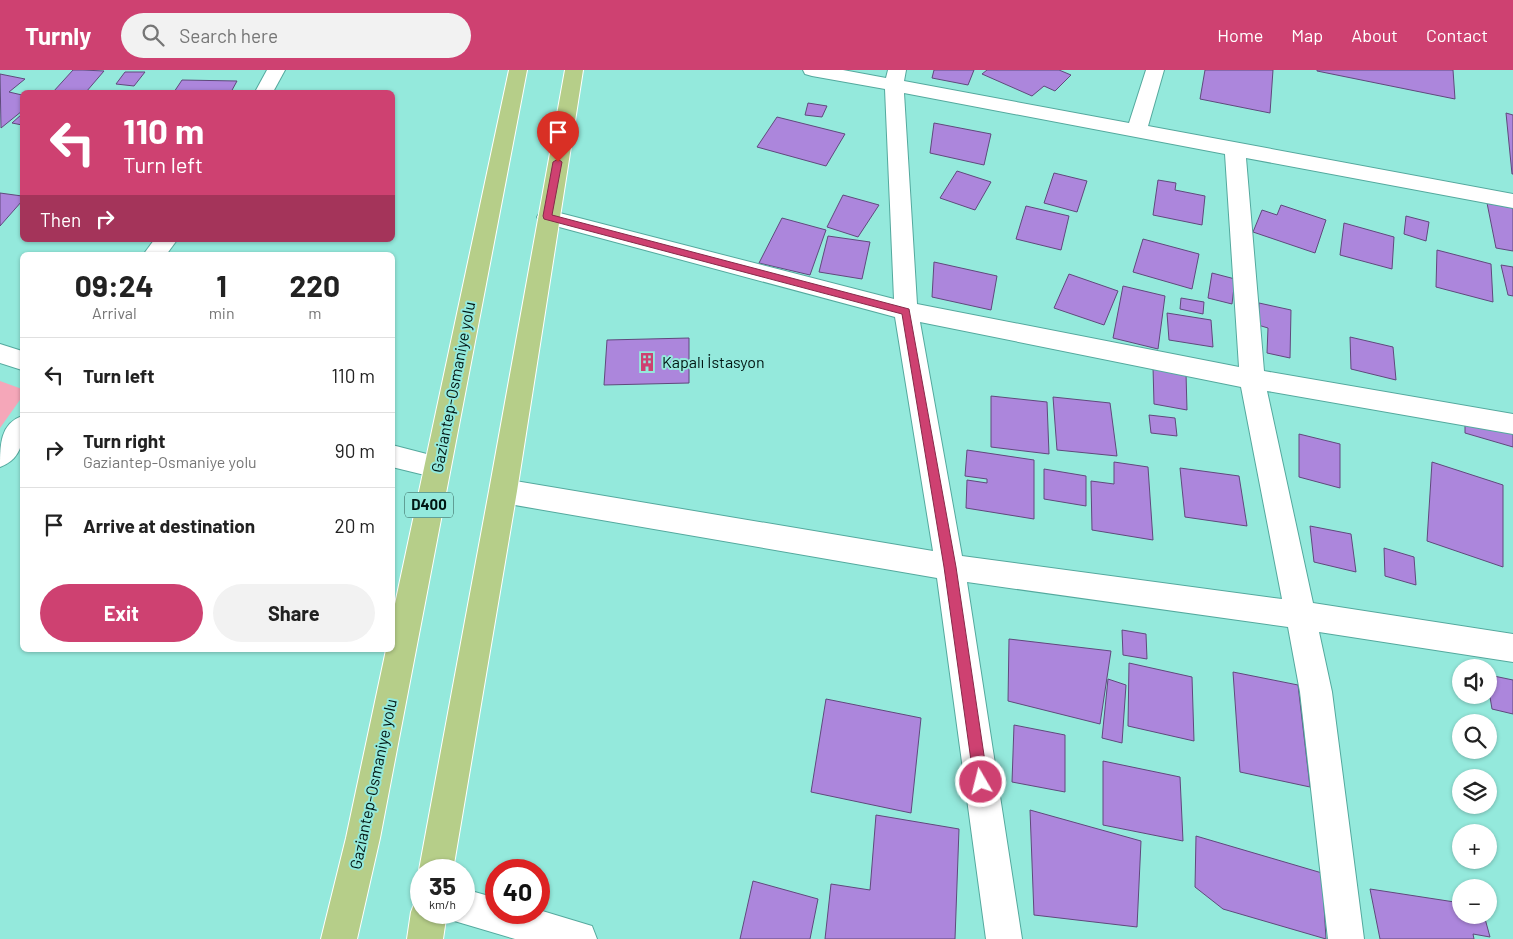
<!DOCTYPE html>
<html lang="en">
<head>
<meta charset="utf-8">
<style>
  :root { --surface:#fff; --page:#f2f2f2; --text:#222; --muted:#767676; --line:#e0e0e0; --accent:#ce4171 }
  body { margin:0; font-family:Barlow,sans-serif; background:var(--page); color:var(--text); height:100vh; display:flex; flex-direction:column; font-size:19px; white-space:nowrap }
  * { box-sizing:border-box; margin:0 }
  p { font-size:16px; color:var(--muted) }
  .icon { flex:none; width:28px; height:28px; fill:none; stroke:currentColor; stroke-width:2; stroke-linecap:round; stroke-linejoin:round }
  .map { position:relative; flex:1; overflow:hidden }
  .drawer { position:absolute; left:20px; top:182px; width:375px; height:400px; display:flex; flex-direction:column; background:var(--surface); border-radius:8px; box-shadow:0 1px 4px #0004 }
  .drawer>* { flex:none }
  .hud { position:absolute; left:20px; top:20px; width:375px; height:152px; border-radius:8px; box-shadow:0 1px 4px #0004; background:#ce4171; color:#fff; overflow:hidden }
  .tools { position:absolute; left:1452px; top:589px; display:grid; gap:10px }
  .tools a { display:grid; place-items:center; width:45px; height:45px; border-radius:50%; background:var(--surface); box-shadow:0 1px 4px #0004; font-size:25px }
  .speed { position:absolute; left:410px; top:789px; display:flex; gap:10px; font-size:25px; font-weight:700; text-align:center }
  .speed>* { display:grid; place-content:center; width:65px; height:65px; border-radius:50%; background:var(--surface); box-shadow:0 1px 4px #0004; line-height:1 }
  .speed small { font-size:12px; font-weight:400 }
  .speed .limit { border:8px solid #d22; background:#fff; color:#111 }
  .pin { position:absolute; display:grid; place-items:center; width:42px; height:42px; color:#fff; margin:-51px -21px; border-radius:50% 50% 50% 0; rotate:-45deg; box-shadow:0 0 5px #0007 }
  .pin .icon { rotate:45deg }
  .me { position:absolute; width:55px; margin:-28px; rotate:352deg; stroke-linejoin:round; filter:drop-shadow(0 0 4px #0008) }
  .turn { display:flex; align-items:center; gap:18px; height:105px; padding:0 20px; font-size:22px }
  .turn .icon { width:65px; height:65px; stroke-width:2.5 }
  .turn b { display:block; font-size:35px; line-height:42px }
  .then { display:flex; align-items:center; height:48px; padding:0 20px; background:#0003; gap:10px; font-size:19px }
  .eta { display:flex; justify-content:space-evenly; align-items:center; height:85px; text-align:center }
  .eta b { font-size:30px; font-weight:700; line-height:35px }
  .button { display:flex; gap:10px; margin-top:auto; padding:10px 20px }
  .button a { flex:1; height:58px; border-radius:30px; background:var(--accent); color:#fff; font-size:20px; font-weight:700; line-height:58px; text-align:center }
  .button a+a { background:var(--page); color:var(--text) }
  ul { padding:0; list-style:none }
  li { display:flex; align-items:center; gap:15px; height:75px; padding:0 20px; border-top:1px solid var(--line) }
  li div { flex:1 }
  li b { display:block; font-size:19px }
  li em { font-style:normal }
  header { display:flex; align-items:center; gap:30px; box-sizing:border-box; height:70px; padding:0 25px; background:var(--accent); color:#fff }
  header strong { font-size:24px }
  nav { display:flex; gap:28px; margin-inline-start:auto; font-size:18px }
  .search { width:350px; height:45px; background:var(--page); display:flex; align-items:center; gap:12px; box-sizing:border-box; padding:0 18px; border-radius:28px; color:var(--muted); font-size:19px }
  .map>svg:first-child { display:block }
  .green { fill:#f5a7b9 }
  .building { fill:#ac86dc; stroke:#60497c }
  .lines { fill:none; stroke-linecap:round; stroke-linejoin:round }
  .minor-casing { stroke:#54a99e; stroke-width:2 }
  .highway-casing { stroke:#fff; stroke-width:2 }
  .minor { fill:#fff; fill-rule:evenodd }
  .highway { fill:#b6ce89; fill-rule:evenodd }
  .route { fill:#ce4171; stroke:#862a49 }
  .labels { text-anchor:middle; stroke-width:4; stroke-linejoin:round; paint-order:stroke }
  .shield { fill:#94e9dc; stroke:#2c554f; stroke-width:1 }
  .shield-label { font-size:15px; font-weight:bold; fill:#001613 }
  .poi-label { font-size:16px; fill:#001613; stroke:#94e9dc; text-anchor:start }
  .street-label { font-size:16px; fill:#001613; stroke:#94e9dc }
</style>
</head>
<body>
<header>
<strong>Turnly</strong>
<div class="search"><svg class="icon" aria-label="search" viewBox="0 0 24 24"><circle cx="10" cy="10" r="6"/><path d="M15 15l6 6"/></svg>Search here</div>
<nav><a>Home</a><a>Map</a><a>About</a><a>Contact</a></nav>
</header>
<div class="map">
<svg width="1513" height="869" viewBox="0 0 1513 869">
  <rect width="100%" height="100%" fill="#94e9dc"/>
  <!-- green -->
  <polygon class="green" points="0,311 22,319 22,327 0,358"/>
  <!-- building -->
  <g class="building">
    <polygon points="73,0 83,0 104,1 86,22 53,22"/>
    <polygon points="934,0 974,0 968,15 932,8"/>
    <polygon points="987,0 1059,0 1071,5 1055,21 1044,16 1032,26 982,4"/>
    <polygon points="1205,0 1273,0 1270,43 1200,29"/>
    <polygon points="1317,0 1453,0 1455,29 1317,1"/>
    <polygon points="125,2 145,2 134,16 116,14"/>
    <polygon points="0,4 25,9 9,22 22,25 22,41 1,58"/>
    <polygon points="182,10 237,11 231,22 174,22"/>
    <polygon points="808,33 827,36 822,47 805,45"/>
    <polygon points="1506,43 1513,45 1513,104 1512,104"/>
    <polygon points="22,44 22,55 12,53"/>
    <polygon points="777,47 845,64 826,96 757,77"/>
    <polygon points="934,53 991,64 984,95 930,83"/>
    <polygon points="957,101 991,112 975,140 940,128"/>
    <polygon points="1054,103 1087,111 1077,142 1044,133"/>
    <polygon points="1158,110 1176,113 1175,120 1205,126 1202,155 1153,145"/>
    <polygon points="0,123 22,126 22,131 0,156"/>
    <polygon points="843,125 879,135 858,167 827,157"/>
    <polygon points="1487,133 1513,138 1513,181 1496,178"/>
    <polygon points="1281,135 1326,150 1315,183 1253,162 1262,140 1277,145"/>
    <polygon points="1026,136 1069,146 1061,180 1016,169"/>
    <polygon points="1406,146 1429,152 1426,171 1404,164"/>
    <polygon points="782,148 826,160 810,205 759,193"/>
    <polygon points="1344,153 1394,167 1392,199 1340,185"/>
    <polygon points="828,166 870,172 862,209 819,202"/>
    <polygon points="1143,169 1199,184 1192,219 1133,202"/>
    <polygon points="1437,180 1491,194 1493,232 1436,217"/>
    <polygon points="934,192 997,206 991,240 932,227"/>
    <polygon points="1501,195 1513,197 1513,226 1508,225"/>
    <polygon points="1212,203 1235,209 1232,234 1208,228"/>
    <polygon points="1069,204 1118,221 1104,255 1054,238"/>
    <polygon points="1123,216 1165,226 1158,279 1113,268"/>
    <polygon points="1181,228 1204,232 1203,244 1180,239"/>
    <polygon points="1259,233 1291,240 1290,288 1267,283 1268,258 1258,255"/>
    <polygon points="1167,243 1211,250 1213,277 1169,270"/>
    <polygon points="1350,267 1393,277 1396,310 1351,299"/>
    <polygon points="689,268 689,313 604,315 607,270"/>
    <polygon points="1153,297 1186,303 1187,340 1154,334"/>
    <polygon points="991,326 1047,332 1049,384 991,377"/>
    <polygon points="1053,327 1110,333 1117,386 1057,380"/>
    <polygon points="1149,345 1175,348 1177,366 1151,363"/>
    <polygon points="1465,349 1513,362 1513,377 1465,363"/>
    <polygon points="1299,364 1340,374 1340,418 1299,407"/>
    <polygon points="967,380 1034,390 1034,449 966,438 967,410 987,413 987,409 965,406"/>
    <polygon points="1114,392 1148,397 1153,470 1092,460 1091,411 1114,414"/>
    <polygon points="1432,392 1503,415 1503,497 1427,471"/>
    <polygon points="1180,398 1239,406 1247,456 1185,447"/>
    <polygon points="1044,399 1086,406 1086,436 1044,429"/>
    <polygon points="1310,456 1351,464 1356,502 1314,492"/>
    <polygon points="1384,478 1414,487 1416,515 1385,506"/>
    <polygon points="1122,560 1146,564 1147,589 1123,585"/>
    <polygon points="1009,569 1111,581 1100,654 1008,631"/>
    <polygon points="1129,593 1192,607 1194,671 1128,656"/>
    <polygon points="1233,602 1298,615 1310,717 1240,702"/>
    <polygon points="1489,605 1513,610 1513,644 1492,639 1489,621"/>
    <polygon points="1108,609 1126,615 1122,673 1102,668"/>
    <polygon points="826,629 921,648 911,743 811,722"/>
    <polygon points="1014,655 1065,665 1065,722 1012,712"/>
    <polygon points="1103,691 1180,707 1183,771 1103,755"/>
    <polygon points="1030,740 1141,771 1137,857 1034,845"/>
    <polygon points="876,745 959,759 955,869 825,869 831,814 870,820"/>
    <polygon points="1196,766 1322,803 1326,869 1223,839 1195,817"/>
    <polygon points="753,811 818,829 810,869 740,869"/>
    <polygon points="1370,819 1461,833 1461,845 1484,845 1490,867 1473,864 1474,869 1380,869"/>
  </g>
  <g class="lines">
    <!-- minor casing -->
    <g class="minor-casing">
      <g id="minor">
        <polygon points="267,0 285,0 273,22 255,22"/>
        <path d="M803,0h40l43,8 2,-8h18l-2,11 225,42 17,-53h18l-16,56 365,68v14l-267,-50 18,213 249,43v20l-246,-43 46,212 200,31v28l-194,-30 13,60 32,247h-36l-28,-247 -12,-65 -321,-45 55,357h-36l-49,-361 -434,-75 -10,-4 -4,-8 4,-8 10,-4 430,72 -38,-234 -347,-93 -8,-2 -3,-5 3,-5 8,-2 346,89 -9,-210 -73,-13 -7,-2zM904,23l321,61 14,213 -322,-63zM920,252l321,65 41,212 -320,-43z"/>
        <polygon points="154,170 177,170 166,185 143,185"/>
        <polygon points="0,274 22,281 22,300 0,293"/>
        <path d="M22,346c3,20 1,43 -22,51 0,-22 0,-43 22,-51z"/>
        <polygon points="392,375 446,389 450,397 446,405 437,408 392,397"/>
        <polygon points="464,819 496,828 496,842 539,842 539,840 592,856 597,869 515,869 451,850 449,842 464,842"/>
      </g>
    </g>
    <!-- highway casing -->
    <g class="highway-casing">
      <g id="highway">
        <polygon points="509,0 527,0 380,768 357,869 321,869 346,768 386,580 392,580 392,548"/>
        <polygon points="565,0 583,0 517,421 453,800 421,800 421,806 419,800 489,421"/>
        <polygon points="421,827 421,842 447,842 443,869 407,869 411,842 416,829"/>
      </g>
    </g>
    <!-- minor -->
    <use href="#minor" class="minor"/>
    <!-- highway -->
    <use href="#highway" class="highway"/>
  </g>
  <!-- route -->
  <polygon class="route" points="558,89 562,92 552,145 909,239 956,497 988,712 986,717 981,719 976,717 974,712 944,497 902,244 544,149 543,146 553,92"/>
  <!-- icons -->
  <defs>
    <g id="building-bare" transform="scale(1.5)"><path d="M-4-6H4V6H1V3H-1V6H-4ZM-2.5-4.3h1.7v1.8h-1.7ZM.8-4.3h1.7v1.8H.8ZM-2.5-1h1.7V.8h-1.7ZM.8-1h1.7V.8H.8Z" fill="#ce4171" stroke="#94e9dc" stroke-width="2.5" paint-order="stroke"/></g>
  </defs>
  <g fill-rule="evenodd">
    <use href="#building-bare" x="647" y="292"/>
  </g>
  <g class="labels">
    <!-- shield labels -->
    <rect class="shield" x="405" y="422.5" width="48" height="25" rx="4"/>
    <g class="shield-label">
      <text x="429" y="440">D400</text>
    </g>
    <!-- poi labels -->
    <g class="poi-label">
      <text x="662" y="298">Kapalı İstasyon</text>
    </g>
    <!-- street labels -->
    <g class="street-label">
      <text transform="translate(453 317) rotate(-79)" y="6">Gaziantep-Osmaniye yolu</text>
      <text transform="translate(373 714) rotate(-78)" y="6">Gaziantep-Osmaniye yolu</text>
    </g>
  </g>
</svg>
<div class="tools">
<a><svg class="icon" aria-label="sound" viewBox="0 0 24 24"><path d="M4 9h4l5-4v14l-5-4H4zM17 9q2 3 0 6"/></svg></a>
<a><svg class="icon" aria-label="search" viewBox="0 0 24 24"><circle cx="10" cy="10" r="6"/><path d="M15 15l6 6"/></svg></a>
<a><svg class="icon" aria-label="layers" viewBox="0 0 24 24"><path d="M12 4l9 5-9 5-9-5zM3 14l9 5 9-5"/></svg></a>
<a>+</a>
<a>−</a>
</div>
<div class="speed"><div>35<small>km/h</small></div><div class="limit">40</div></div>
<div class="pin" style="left:558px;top:92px;background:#d93025"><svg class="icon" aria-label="arrive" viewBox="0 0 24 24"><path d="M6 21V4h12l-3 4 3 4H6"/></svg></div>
<svg class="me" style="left:981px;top:712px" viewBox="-20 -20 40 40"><circle r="17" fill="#ce4171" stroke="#fff" stroke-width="3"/><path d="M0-11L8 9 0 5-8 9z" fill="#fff"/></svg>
<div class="hud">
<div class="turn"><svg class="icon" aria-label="left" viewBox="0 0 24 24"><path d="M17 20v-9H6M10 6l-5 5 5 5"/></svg><div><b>110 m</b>Turn left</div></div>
<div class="then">Then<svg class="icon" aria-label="right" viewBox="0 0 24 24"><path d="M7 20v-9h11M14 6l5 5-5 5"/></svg></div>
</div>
<section class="drawer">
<div class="eta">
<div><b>09:24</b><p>Arrival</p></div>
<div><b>1</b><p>min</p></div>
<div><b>220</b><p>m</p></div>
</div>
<ul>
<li><svg class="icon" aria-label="left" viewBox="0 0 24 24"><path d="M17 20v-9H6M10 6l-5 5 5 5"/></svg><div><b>Turn left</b></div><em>110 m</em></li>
<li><svg class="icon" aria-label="right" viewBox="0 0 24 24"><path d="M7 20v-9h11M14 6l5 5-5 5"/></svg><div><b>Turn right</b><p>Gaziantep-Osmaniye yolu</p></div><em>90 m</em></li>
<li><svg class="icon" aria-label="arrive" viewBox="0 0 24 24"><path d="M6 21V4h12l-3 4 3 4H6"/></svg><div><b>Arrive at destination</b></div><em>20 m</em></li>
</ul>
<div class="button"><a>Exit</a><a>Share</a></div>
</section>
</div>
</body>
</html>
